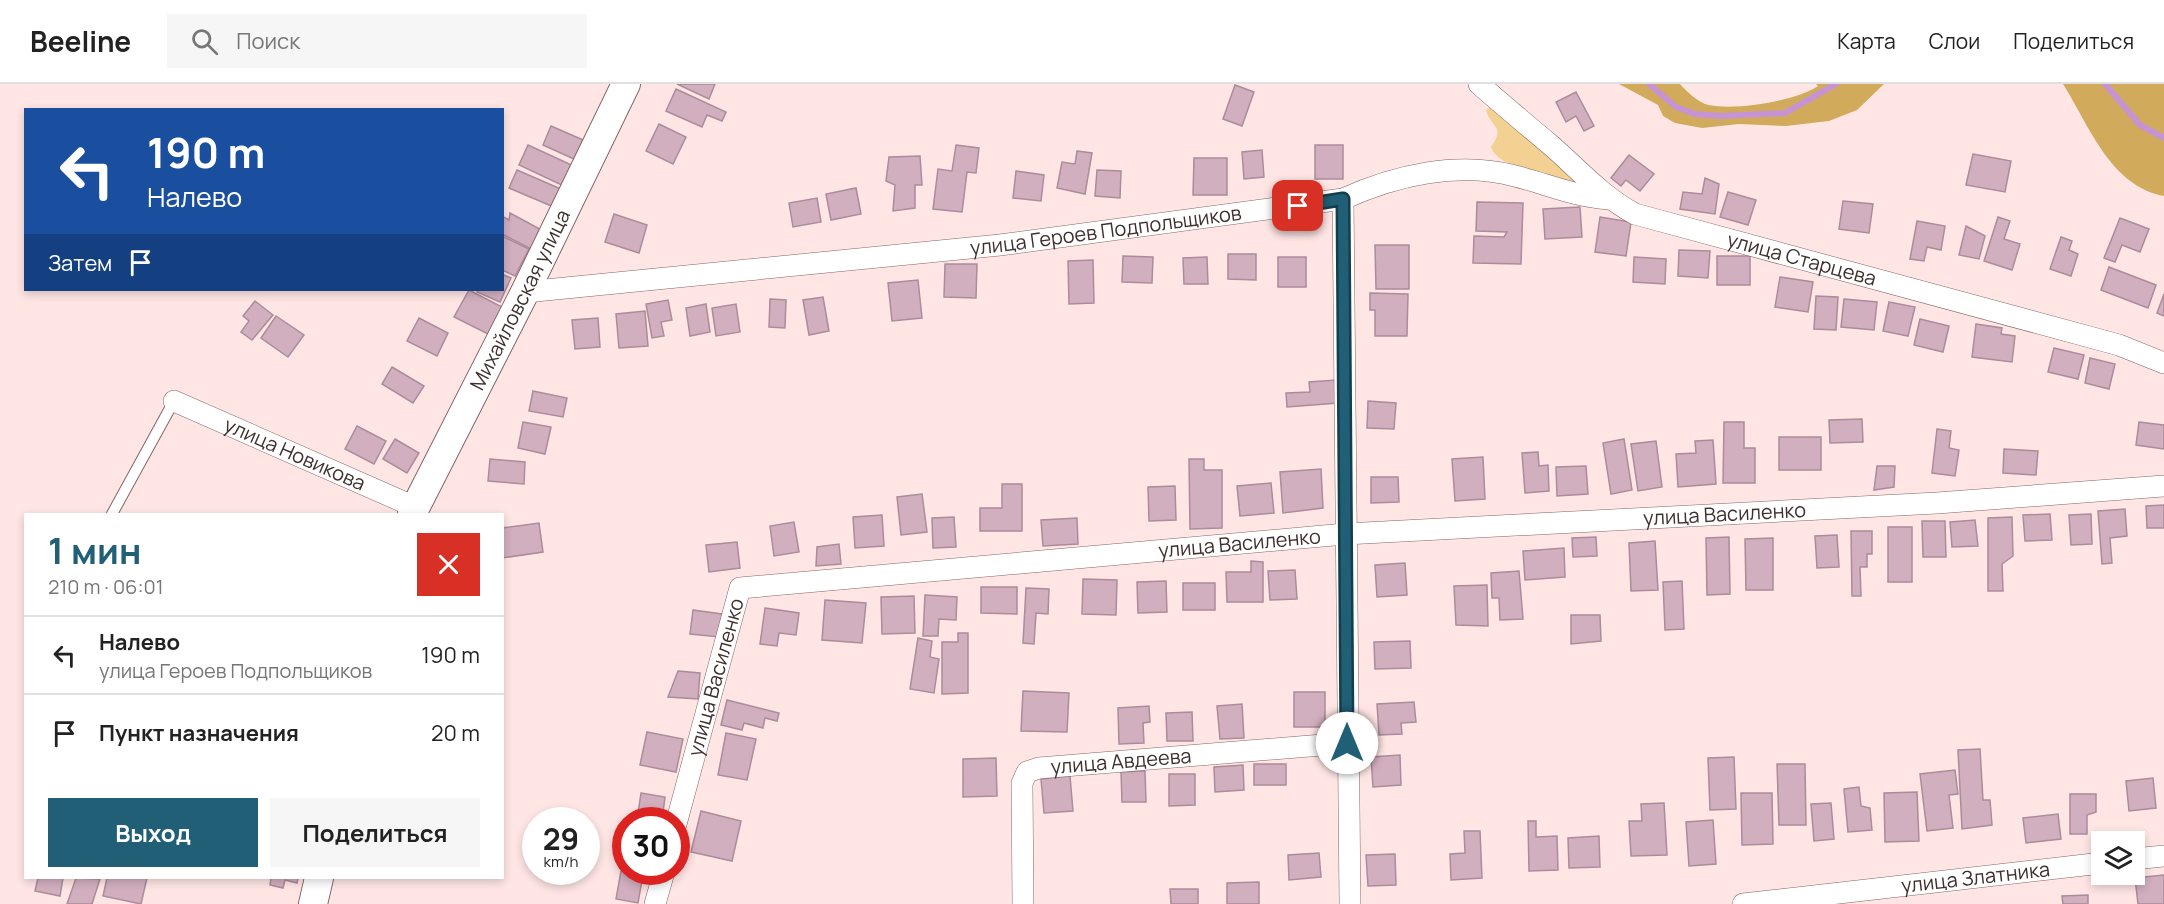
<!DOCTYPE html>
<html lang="ru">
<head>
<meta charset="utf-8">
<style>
  :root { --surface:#fff; --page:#f6f6f6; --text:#222; --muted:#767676; --line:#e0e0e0; --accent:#205f75 }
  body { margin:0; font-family:Manrope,sans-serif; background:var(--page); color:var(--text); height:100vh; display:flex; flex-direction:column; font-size:22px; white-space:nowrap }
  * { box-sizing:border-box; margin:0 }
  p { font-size:20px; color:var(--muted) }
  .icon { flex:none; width:33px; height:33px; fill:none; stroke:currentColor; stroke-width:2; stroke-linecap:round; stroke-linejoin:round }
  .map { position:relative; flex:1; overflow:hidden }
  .side { position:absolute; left:24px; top:429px; width:480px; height:366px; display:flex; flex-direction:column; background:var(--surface); border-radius:0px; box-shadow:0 3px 9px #0003 }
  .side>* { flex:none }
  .banner { position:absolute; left:24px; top:24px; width:480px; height:183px; border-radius:0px; box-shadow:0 3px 9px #0003; background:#1a4fa0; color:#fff; overflow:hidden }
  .tools { position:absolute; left:2091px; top:747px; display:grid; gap:12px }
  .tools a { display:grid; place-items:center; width:54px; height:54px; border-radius:0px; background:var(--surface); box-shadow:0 3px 9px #0003; font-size:30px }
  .speed { position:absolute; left:522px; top:723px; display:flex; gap:12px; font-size:30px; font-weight:700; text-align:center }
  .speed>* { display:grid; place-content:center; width:78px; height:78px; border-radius:50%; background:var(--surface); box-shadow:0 3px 9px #0003; line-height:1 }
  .speed small { font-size:15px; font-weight:400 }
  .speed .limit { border:9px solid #d22; background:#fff; color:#111 }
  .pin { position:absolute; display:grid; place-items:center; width:51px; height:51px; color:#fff; margin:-26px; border-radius:12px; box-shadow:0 3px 9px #0006 }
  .me { position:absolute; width:66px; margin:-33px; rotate:0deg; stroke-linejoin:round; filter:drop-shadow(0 0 4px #0008) }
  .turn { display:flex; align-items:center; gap:21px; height:126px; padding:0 24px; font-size:27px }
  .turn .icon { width:78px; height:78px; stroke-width:2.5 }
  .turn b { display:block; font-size:42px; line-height:51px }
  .then { display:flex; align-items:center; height:57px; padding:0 24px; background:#0003; gap:12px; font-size:22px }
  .round { display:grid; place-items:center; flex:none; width:63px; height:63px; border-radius:0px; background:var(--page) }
  .overview { display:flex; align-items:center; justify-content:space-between; height:102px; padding:0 24px }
  h1 { font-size:36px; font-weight:700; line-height:45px; color:var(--accent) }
  .cta { display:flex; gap:12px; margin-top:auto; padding:12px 24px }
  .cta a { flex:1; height:69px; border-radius:0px; background:var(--accent); color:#fff; font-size:24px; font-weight:700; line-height:69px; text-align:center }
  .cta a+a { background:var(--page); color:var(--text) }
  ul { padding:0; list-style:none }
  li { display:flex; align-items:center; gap:18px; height:78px; padding:0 24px; border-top:2px solid var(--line) }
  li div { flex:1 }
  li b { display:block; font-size:22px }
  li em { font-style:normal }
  header { display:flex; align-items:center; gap:36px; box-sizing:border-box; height:84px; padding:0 30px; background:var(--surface); border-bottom:2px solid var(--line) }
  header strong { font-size:28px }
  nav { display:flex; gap:33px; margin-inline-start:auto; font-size:21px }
  .search { width:420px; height:54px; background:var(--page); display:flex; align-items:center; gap:15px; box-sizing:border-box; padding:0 21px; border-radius:0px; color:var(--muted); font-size:22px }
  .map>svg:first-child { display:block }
  .green { fill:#f2d193 }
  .forest { fill:#d1aa5c }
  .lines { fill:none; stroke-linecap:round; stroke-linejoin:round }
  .stream { stroke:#c694d5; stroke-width:6 }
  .building { fill:#d2afbf; stroke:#ac8b9a; stroke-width:1.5 }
  .lane-casing { stroke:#876464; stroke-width:12 }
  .street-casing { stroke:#876464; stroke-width:22 }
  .secondary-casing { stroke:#876464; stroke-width:30 }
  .lane { stroke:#fff; stroke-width:10 }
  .street { stroke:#fff; stroke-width:21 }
  .secondary { stroke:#fff; stroke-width:28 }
  .route-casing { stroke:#153e4c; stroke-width:15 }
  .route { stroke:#205f75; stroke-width:10 }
  .labels { text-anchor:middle; stroke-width:4.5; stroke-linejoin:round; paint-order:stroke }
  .street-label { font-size:20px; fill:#3f302f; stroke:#ffe6e5 }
</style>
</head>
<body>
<header>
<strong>Beeline</strong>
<div class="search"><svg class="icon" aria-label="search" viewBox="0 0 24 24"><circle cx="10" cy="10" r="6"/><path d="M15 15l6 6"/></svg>Поиск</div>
<nav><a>Карта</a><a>Слои</a><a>Поделиться</a></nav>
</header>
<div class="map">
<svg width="2164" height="820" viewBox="0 0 2164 820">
  <rect width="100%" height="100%" fill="#ffe6e5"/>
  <!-- green -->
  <path class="green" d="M1491,22l84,73v5c-20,-6 -77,-15 -84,-37 15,-21 0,-19 -5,-37z"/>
  <!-- forest -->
  <g class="forest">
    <path d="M1619,0h61c6,7 16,16 25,20 26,8 91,-3 113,-18l-2,-2h68l-27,26 -28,11 -43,5 -47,-2 -37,4 -27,-5 -12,-7 -5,-11z"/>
    <path d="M2063,0h101v112c-54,-10 -75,-71 -101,-112z"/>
  </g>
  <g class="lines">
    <!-- stream -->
    <g class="stream">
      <polyline points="1649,0 1676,23 1695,30 1720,32 1785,29 1836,0"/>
      <polyline points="2105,0 2140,41 2164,54"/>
    </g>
  </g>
  <!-- building -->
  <g class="building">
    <polygon points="677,0 715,0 709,15"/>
    <polygon points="1235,1 1254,8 1242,42 1223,35"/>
    <polygon points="676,5 726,28 722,37 707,31 702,43 666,27"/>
    <polygon points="1576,8 1594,42 1584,47 1576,32 1566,38 1556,18"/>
    <polygon points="659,40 686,53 673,80 646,67"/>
    <polygon points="551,42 583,56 574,75 543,61"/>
    <polygon points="528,61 576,83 566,103 519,81"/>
    <polygon points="956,61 979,64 976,89 967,88 962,128 933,125 938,85 952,87"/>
    <rect x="1315" y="61" width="28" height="34"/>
    <polygon points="1262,66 1264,93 1244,95 1242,68"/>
    <polygon points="1077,67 1092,69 1085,110 1057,104 1062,78 1075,80"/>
    <polygon points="1973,70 2011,77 2005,108 1966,101"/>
    <polygon points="1629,71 1654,90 1640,107 1626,96 1621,102 1611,94"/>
    <polygon points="920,72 922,101 915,101 915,124 893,127 895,101 886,97 889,73"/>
    <polygon points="1194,74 1227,74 1227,111 1193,111"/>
    <polygon points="517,86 563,106 556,124 509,104"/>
    <polygon points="1097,86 1121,87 1120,114 1095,112"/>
    <polygon points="1016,87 1044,91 1041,117 1013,114"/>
    <polygon points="1705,94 1719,100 1715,130 1680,125 1683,108 1702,110"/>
    <polygon points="856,104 861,130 831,136 826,110"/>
    <polygon points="1728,108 1756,116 1748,141 1720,133"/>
    <polygon points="817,114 821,138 793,143 789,119"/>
    <polygon points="1843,117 1873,120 1869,149 1839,145"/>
    <polygon points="1477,118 1523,119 1521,180 1473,179 1474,152 1504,153 1507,148 1476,147"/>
    <polygon points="1580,123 1582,153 1545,155 1543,125"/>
    <polygon points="510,129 549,150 539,169 502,150 502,132 509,136"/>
    <polygon points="614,130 647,141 639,169 605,158"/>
    <polygon points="1600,133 1631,138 1626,172 1595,168"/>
    <polygon points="1998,133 2010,137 2004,155 2020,160 2012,186 1984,177"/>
    <polygon points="2120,134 2149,145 2140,168 2122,161 2115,178 2104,174"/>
    <polygon points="1917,137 1945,142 1941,166 1927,163 1924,177 1910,175"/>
    <polygon points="1966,142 1985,152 1979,175 1959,171"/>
    <polygon points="502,152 529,165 515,192 502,186"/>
    <polygon points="2061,153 2072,157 2069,166 2078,170 2071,192 2050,185"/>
    <polygon points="1375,161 1409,161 1409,205 1376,205"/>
    <polygon points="1679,166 1710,167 1708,194 1678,192"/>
    <polygon points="1228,170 1256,170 1256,196 1228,195"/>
    <polygon points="1123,172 1153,173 1152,199 1122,198"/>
    <rect x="1717" y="172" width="33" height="29"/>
    <polygon points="1207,173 1208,200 1184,200 1183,174"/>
    <rect x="1278" y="173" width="28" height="30"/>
    <polygon points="1634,173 1666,175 1665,200 1633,198"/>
    <polygon points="1093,176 1094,219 1069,220 1068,177"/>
    <polygon points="945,180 977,180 976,214 944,213"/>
    <polygon points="2109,183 2156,201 2148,224 2101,206"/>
    <polygon points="502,190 511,194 500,218 477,208 478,206 502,206"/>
    <polygon points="1780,193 1813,198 1808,228 1775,223"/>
    <polygon points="918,196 922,234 892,237 888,199"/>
    <polygon points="469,206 504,224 490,251 454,233"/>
    <polygon points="1370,209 1408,210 1407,252 1375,252 1375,226 1370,226"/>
    <polygon points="2164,210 2164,232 2157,229"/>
    <polygon points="1816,212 1838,213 1836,246 1814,245"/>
    <polygon points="823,213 829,247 809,251 803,216"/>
    <polygon points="770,215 786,216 785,244 769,243"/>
    <polygon points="1844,215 1877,218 1874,246 1841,243"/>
    <polygon points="668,216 672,236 661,238 664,252 652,254 646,220"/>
    <polygon points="255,217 273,231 252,256 241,248 249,237 243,232"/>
    <polygon points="1889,218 1915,223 1908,252 1883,247"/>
    <polygon points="706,220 710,248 690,252 686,224"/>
    <polygon points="736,220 740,248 716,252 712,224"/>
    <polygon points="645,227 648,262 619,264 616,230"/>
    <polygon points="276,232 304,251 288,273 261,254"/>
    <polygon points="419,234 448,249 437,272 407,257"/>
    <polygon points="598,234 600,263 575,265 572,236"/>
    <polygon points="1920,235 1949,242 1943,268 1914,261"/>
    <polygon points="1976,240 2002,244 2001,250 2015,252 2012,278 1972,273"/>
    <polygon points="2054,264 2084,271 2078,295 2048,288"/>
    <polygon points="2090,274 2115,280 2109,305 2085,299"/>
    <polygon points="392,283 424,302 413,319 382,300"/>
    <polygon points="1336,296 1338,319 1287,323 1286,309 1310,308 1309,298"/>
    <polygon points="533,307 567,314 563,333 529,327"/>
    <polygon points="1368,317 1396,319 1394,345 1367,344"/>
    <polygon points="1862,335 1863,358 1830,359 1829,336"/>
    <polygon points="523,338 551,343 545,370 518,364"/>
    <polygon points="1724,338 1744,338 1744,364 1755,364 1755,399 1723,399"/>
    <polygon points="2139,338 2164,341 2164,365 2136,361"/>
    <polygon points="357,342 386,357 374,380 345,365"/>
    <polygon points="1937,345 1951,347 1949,364 1959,366 1955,392 1932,389"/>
    <rect x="1779" y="353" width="42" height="33"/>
    <polygon points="395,355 419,369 407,389 383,375"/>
    <polygon points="1624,355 1632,406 1611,410 1603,359"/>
    <polygon points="1713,356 1716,400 1678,403 1676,370 1696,369 1695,357"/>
    <polygon points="1656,357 1662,403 1638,407 1631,360"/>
    <polygon points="2004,365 2038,367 2036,391 2003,389"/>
    <polygon points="1538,368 1539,382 1548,381 1549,407 1525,409 1522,369"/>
    <polygon points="1483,373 1485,415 1455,417 1452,375"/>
    <polygon points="490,375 525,378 524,400 488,397"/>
    <polygon points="1189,375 1204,375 1204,386 1222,386 1222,444 1190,445"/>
    <polygon points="1586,382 1588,410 1557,412 1556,383"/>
    <polygon points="1877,382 1895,382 1894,403 1874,406"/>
    <polygon points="1321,385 1323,424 1283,429 1280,388"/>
    <polygon points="1371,393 1398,393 1399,418 1371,419"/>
    <polygon points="1271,399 1274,429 1240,432 1237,402"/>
    <polygon points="1002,400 1022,400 1022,447 980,447 980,424 1002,424"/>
    <polygon points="1175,402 1176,436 1149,437 1148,403"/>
    <polygon points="922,410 927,448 901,451 897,413"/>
    <polygon points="2164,421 2164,444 2147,444 2146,422"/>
    <polygon points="2125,425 2127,452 2110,454 2112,479 2102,480 2098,427"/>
    <polygon points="2050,430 2052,456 2025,457 2023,431"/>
    <polygon points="2091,430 2092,460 2071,461 2069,431"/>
    <polygon points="882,431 884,462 855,464 853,433"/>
    <polygon points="954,433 956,463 933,464 932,434"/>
    <polygon points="2012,433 2013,472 2002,480 2003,507 1988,507 1988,434"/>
    <polygon points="1077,434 1078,460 1043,462 1041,436"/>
    <polygon points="1975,436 1978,462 1952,463 1950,438"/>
    <polygon points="1922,437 1945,437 1946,473 1923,473"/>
    <polygon points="794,438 799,468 774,472 770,442"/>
    <polygon points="539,439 543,468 502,474 502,444"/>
    <rect x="1888" y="443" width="24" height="55"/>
    <polygon points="1851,447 1872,447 1872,470 1867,470 1867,483 1860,483 1861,512 1852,512"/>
    <polygon points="1837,451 1839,483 1817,484 1815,452"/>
    <polygon points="1596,453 1597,472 1573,473 1572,454"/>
    <polygon points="1729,453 1730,510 1707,511 1706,454"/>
    <polygon points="1773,454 1773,506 1746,506 1745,455"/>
    <polygon points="1655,457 1658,506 1631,507 1629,459"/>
    <polygon points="737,458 740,484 709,488 706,461"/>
    <polygon points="839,460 841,480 816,482 817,463"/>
    <polygon points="1564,464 1565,493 1525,496 1523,467"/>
    <polygon points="1251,477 1263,478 1263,518 1227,518 1226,488 1251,488"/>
    <polygon points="1405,479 1407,511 1377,513 1375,481"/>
    <polygon points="1295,486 1297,515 1270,516 1268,487"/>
    <polygon points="1519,487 1523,535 1500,536 1499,514 1492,514 1491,489"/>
    <polygon points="1083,495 1117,496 1116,531 1082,530"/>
    <polygon points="1166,497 1167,528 1138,529 1137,498"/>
    <polygon points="1682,497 1684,545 1665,546 1663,498"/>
    <rect x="1183" y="499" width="32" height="27"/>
    <polygon points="1487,501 1488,542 1456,541 1454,502"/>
    <polygon points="981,503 1017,503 1017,530 981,529"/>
    <polygon points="1026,504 1049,505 1048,530 1036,529 1034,560 1023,559"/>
    <polygon points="925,511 957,513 956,536 939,535 938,552 923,552"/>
    <polygon points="914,512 915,549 882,550 881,513"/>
    <polygon points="825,516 866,519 862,559 822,556"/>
    <polygon points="765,524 799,529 796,551 779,549 777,562 760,560"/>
    <polygon points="693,526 722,530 720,553 690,550"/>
    <polygon points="1571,531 1600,531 1601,557 1571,560"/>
    <polygon points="958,549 968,549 968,609 942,610 942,558 958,558"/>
    <polygon points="918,554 932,557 930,573 939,575 934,609 910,605"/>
    <polygon points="1410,557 1411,584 1375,585 1374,558"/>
    <polygon points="678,587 700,589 698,615 668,613"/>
    <polygon points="1023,607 1069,609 1067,648 1021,647"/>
    <rect x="1294" y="608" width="31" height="35"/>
    <polygon points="727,616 779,629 777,637 765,634 763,644 744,639 742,646 721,641"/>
    <polygon points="1414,618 1416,638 1401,639 1402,650 1379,651 1377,620"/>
    <polygon points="1242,620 1244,654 1220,655 1217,622"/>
    <polygon points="1149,622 1150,638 1143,639 1144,659 1119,660 1118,624"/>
    <polygon points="1192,628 1193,657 1167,657 1166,629"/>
    <polygon points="647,648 683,655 676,688 640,681"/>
    <polygon points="726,649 756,655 747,696 718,691"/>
    <polygon points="1980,665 1983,716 1990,716 1992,741 1962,745 1958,666"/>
    <polygon points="1400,671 1401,701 1373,703 1371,673"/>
    <polygon points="1734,673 1736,725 1710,726 1708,674"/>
    <polygon points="996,674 997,712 963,713 963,675"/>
    <rect x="1254" y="680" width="32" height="21"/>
    <polygon points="1777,680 1805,680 1806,741 1779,741"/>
    <polygon points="1243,681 1244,706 1215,708 1214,683"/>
    <polygon points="1955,686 1958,710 1949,711 1953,744 1927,747 1920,690"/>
    <polygon points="1145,687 1146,718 1122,718 1121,688"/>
    <polygon points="1169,690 1195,690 1195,721 1169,722"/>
    <polygon points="1070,692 1073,727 1044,729 1041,695"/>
    <polygon points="2153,694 2156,724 2129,727 2126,697"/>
    <polygon points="1859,703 1861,722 1870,724 1872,746 1848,748 1844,705"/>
    <polygon points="1917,708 1919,757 1885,758 1884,709"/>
    <polygon points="641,709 665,713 662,736 637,736"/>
    <polygon points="1741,709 1772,709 1773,760 1742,761"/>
    <polygon points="2070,710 2096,710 2096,728 2087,731 2087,750 2070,750"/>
    <polygon points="1664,719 1667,771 1631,772 1629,737 1642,737 1641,720"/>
    <polygon points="1831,719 1834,755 1814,757 1811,720"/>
    <polygon points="701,727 741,737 732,777 691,768"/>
    <polygon points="2058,730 2061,755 2026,759 2023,734"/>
    <polygon points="1713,736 1716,780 1689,782 1686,738"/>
    <polygon points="1528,737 1536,737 1536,753 1557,752 1558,786 1529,787"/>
    <polygon points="1464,747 1480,747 1482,794 1451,796 1450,770 1465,769"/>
    <polygon points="1599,752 1600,783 1569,784 1568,754"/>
    <polygon points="1319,769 1321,793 1289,796 1288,771"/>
    <polygon points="1395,770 1396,801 1368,802 1366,771"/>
    <polygon points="621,787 643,791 638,819 616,815"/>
    <polygon points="2164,791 2164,820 2138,820 2135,794"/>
    <polygon points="38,794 63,794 60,812 35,807"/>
    <polygon points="76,794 100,795 92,820 67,820"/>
    <polygon points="107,794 147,794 141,820 103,812"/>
    <polygon points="271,794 298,794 297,799 285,796 283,804 270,801"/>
    <polygon points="1259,798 1259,820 1227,820 1227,799"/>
    <polygon points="1170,805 1198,805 1198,820 1171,820"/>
    <polygon points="2088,811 2088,820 2063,820 2062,812"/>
  </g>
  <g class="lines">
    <!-- lane casing -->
    <g class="lane-casing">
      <polyline id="lane" points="112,430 174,317"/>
    </g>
    <!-- street casing -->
    <g class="street-casing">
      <g id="street">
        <path id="s1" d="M1479,0c24,21 49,42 74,63 27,24 49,49 82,67l484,131 45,18"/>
        <polyline points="1343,115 1350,820"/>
        <path id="s2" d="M525,208l475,-47 343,-46c53,-24 115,-38 172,-23 32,8 61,21 94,23"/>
        <path id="s3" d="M174,317l241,106"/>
        <path id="s4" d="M676,740l64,-236 605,-54 592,-31 227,-17"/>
        <polyline points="2134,775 2164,772"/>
        <polyline points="655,820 664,788"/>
        <path id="s5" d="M1023,820l-1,-121 5,-11 12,-4 308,-25"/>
        <path id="s6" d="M1743,820l359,-41"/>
      </g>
    </g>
    <!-- secondary casing -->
    <g class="secondary-casing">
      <g id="secondary">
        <path id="s7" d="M412,430l113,-222 101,-208"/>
        <polyline points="313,820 319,794"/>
      </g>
    </g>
    <!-- lane -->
    <use href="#lane" class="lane"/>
    <!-- street -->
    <use href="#street" class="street"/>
    <!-- secondary -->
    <use href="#secondary" class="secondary"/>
  </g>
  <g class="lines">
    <!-- route casing -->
    <g class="route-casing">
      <polyline id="route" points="1298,122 1343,115 1347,659"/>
    </g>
    <!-- route -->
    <use href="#route" class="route"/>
  </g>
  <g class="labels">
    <!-- street labels -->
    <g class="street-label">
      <text dy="7" stroke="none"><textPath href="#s2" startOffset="584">улица Героев Подпольщиков</textPath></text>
      <text dy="7" stroke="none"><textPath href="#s1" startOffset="376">улица Старцева</textPath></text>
      <text dy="7" stroke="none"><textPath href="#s7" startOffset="240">Михайловская улица</textPath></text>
      <text dy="7" stroke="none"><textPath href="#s3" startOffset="132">улица Новикова</textPath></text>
      <text dy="7" stroke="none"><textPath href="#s4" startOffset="1232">улица Василенко</textPath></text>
      <text dy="7" stroke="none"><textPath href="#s4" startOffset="746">улица Василенко</textPath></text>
      <text dy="7" stroke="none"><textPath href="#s4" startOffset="152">улица Василенко</textPath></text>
      <text dy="7" stroke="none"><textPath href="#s5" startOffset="228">улица Авдеева</textPath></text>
      <text dy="7" stroke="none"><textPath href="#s6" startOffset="234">улица Златника</textPath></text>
    </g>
  </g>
</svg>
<div class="tools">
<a><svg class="icon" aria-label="layers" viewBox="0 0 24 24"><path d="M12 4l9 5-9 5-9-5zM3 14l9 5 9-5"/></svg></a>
</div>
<div class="speed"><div>29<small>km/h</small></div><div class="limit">30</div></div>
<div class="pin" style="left:1298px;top:122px;background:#d93025"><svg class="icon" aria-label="arrive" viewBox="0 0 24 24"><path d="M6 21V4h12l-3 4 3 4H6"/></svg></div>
<svg class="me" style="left:1347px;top:659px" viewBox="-20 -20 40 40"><circle r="19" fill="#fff"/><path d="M0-13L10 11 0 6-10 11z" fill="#205f75"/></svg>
<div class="banner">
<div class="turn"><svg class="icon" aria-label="left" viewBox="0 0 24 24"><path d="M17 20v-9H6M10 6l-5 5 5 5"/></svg><div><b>190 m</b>Налево</div></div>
<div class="then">Затем<svg class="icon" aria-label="arrive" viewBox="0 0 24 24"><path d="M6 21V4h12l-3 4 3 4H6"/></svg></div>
</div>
<section class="side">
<div class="overview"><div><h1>1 мин</h1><p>210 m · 06:01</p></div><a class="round" style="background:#d93025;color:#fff"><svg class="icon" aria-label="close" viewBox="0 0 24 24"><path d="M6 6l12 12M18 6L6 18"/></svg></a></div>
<ul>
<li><svg class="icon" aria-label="left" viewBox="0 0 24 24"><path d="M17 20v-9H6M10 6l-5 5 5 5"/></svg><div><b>Налево</b><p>улица Героев Подпольщиков</p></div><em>190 m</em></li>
<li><svg class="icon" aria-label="arrive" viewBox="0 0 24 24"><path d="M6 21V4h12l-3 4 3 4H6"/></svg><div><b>Пункт назначения</b></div><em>20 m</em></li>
</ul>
<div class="cta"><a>Выход</a><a>Поделиться</a></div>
</section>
</div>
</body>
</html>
